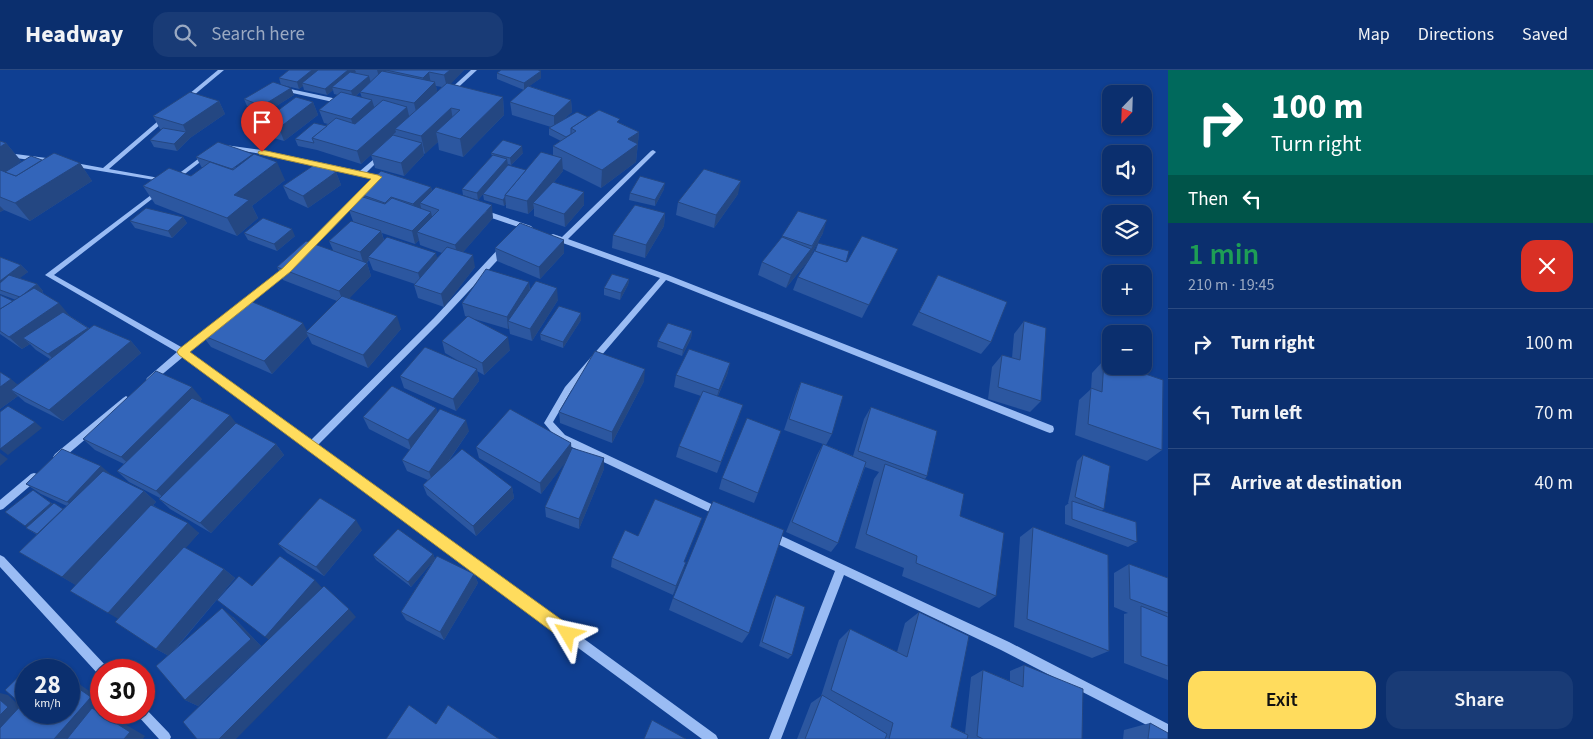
<!DOCTYPE html>
<html lang="en">
<head>
<meta charset="utf-8">
<style>
  :root { --surface:#0b2f6e; --page:#193b76; --text:#f1f3f6; --muted:#9aa9c2; --line:#2b4a81; --accent:#ffdc5d }
  body { margin:0; font-family:"Source Sans 3",sans-serif; background:var(--page); color:var(--text); height:100vh; display:flex; flex-direction:column; font-size:19px; white-space:nowrap }
  * { box-sizing:border-box; margin:0 }
  p { font-size:16px; color:var(--muted) }
  .icon { flex:none; width:28px; height:28px; fill:none; stroke:currentColor; stroke-width:2; stroke-linecap:round; stroke-linejoin:round }
  .map { position:relative; flex:1; overflow:hidden }
  .details { display:flex; flex-direction:column; background:var(--surface); width:425px }
  .details>* { flex:none }
  .top-card { background:#00695c; color:#fff; overflow:hidden }
  .needle { width:32px; rotate:203deg }
  .buttons { position:absolute; left:1102px; top:15px; display:grid; gap:10px }
  .buttons a { display:grid; place-items:center; width:50px; height:50px; border-radius:10px; background:var(--surface); box-shadow:0 1px 4px #0004,0 0 0 1px var(--line); font-size:25px }
  .speed { position:absolute; left:15px; top:589px; display:flex; gap:10px; font-size:25px; font-weight:700; text-align:center }
  .speed>* { display:grid; place-content:center; width:65px; height:65px; border-radius:50%; background:var(--surface); box-shadow:0 1px 4px #0004,0 0 0 1px var(--line); line-height:1 }
  .speed small { font-size:12px; font-weight:400 }
  .speed .limit { border:8px solid #d22; background:#fff; color:#111 }
  .pin { position:absolute; display:grid; place-items:center; width:42px; height:42px; color:#fff; margin:-51px -21px; border-radius:50% 50% 50% 0; rotate:-45deg; box-shadow:0 0 5px #0007 }
  .pin .icon { rotate:45deg }
  .me { position:absolute; width:55px; margin:-28px; rotate:306deg; stroke-linejoin:round; filter:drop-shadow(0 0 4px #0008) }
  .turn { display:flex; align-items:center; gap:18px; height:105px; padding:0 20px; font-size:22px }
  .turn .icon { width:65px; height:65px; stroke-width:2.5 }
  .turn b { display:block; font-size:35px; line-height:42px }
  .then { display:flex; align-items:center; height:48px; padding:0 20px; background:#0003; gap:10px; font-size:19px }
  .round { display:grid; place-items:center; flex:none; width:52px; height:52px; border-radius:15px; background:var(--page) }
  .headline { display:flex; align-items:center; justify-content:space-between; height:85px; padding:0 20px }
  h1 { font-size:30px; font-weight:600; line-height:38px; color:#1e9e55 }
  .button { display:flex; gap:10px; margin-top:auto; padding:10px 20px }
  .button a { flex:1; height:58px; border-radius:15px; background:var(--accent); color:#111; font-size:20px; font-weight:600; line-height:58px; text-align:center }
  .button a+a { background:var(--page); color:var(--text) }
  ul { padding:0; list-style:none }
  li { display:flex; align-items:center; gap:15px; height:70px; padding:0 20px; border-top:1px solid var(--line) }
  li div { flex:1 }
  li b { display:block; font-size:19px }
  li em { font-style:normal }
  header { display:flex; align-items:center; gap:30px; box-sizing:border-box; height:70px; padding:0 25px; background:var(--surface); border-bottom:1px solid var(--line) }
  header strong { font-size:24px }
  nav { display:flex; gap:28px; margin-inline-start:auto; font-size:18px }
  .search { width:350px; height:45px; background:var(--page); display:flex; align-items:center; gap:12px; box-sizing:border-box; padding:0 18px; border-radius:15px; color:var(--muted); font-size:19px }
  main { display:flex; flex:1; min-height:0 }
  .map>svg:first-child { display:block }
  .lines { fill:none; stroke-linecap:round; stroke-linejoin:round }
  .minor { fill:#9abcf4; fill-rule:evenodd }
  .wall { fill:#2c57a0; fill-rule:evenodd }
  .shaded-wall { fill:#244782 }
  .building { fill:#3365ba; stroke:#244782 }
  .route { fill:#ffdc5d; stroke:#a68f3c }
</style>
</head>
<body>
<header>
<strong>Headway</strong>
<div class="search"><svg class="icon" aria-label="search" viewBox="0 0 24 24"><circle cx="10" cy="10" r="6"/><path d="M15 15l6 6"/></svg>Search here</div>
<nav><a>Map</a><a>Directions</a><a>Saved</a></nav>
</header>
<main>
<div class="map">
<svg width="1168" height="669" viewBox="0 0 1168 669">
  <rect width="100%" height="100%" fill="#0f3f92"/>
  <g class="lines">
    <!-- minor -->
    <g class="minor">
      <polygon points="218,0 224,0 187,31 183,31 183,29"/>
      <polygon points="471,0 477,0 450,25 446,25 446,23"/>
      <polygon points="281,17 342,30 345,32 342,34 279,20 278,19"/>
      <polygon points="164,46 169,47 109,99 165,109 168,111 167,112 70,96 67,94 70,92 103,98"/>
      <polygon points="225,75 262,80 360,101 381,83 384,85 366,103 381,107 308,183 305,183 301,181 302,179 373,108 262,84 223,78 223,76"/>
      <polygon points="653,80 656,82 655,83 568,169 668,205 1053,356 1054,359 1053,362 1050,363 1047,362 666,210 571,321 553,352 565,365 724,440 726,443 724,446 721,447 718,446 559,371 544,353 565,317 660,208 560,172 549,166 553,164 562,167 651,81"/>
      <polygon points="0,82 54,89 57,91 54,93 0,86"/>
      <polygon points="206,83 209,85 208,86 177,110 173,110 173,108"/>
      <polygon points="159,119 161,120 161,122 54,205 183,278 208,258 214,258 215,260 214,262 189,282 311,370 434,248 501,176 507,176 507,180 440,252 318,375 716,665 718,669 702,669 183,287 153,312 147,312 146,310 147,308 177,282 45,205"/>
      <polygon points="480,140 484,140 531,156 533,158 529,160 527,160 480,144"/>
      <polygon points="289,195 292,196 292,200 242,240 236,240 235,238 236,236"/>
      <polygon points="126,326 129,328 130,330 129,332 61,390 58,391 55,390 53,387 55,384 123,328"/>
      <polygon points="34,403 37,404 39,407 37,410 3,439 0,440 0,430 31,404"/>
      <polygon points="771,461 1009,572 1168,654 1168,666 1001,580 844,505 781,669 769,669 835,501 767,469 766,466 767,463"/>
      <polygon points="0,485 4,487 106,596 108,600 101,600 101,605 98,604 0,497"/>
      <polygon points="144,637 169,663 171,667 170,669 159,669 138,646 136,642 144,642"/>
    </g>
  </g>
  <!-- wall -->
  <g class="wall">
    <path d="M289,0h175l-14,14 53,13 1,18 -41,42 -24,-7 -1,-8 -14,12v1l-20,21 -29,-8 -4,-13 3,-3 -13,12 -44,-14 -19,-4 -3,-7 33,-15 -4,-1 -5,-13 19,-15 -4,-1 -1,-4 -6,5 -23,-5 -1,-4 -4,3 -17,-4 9,3 3,7 -29,18 -18,-7 -3,-7 37,-14 -2,-7zM436,16l6,1 -5,5zM360,22l2,6 -6,-2z"/>
    <polygon points="541,1 541,8 529,16 571,30 572,42 564,49 588,47 620,53 639,62 636,92 601,118 563,99 563,101 554,112 584,135 565,157 534,146 534,138 528,144 506,138 506,134 504,136 484,130 483,124 553,85 553,76 561,71 549,65 549,58 551,57 512,45 510,32 524,20 497,9 497,3"/>
    <polygon points="219,31 225,44 190,68 177,81 154,77 150,70 162,60 160,59 153,46"/>
    <polygon points="313,32 318,45 284,71 267,66 261,53"/>
    <polygon points="0,71 6,73 21,91 7,101 42,90 80,93 92,111 30,151 4,140 0,142"/>
    <polygon points="491,83 523,83 511,95 508,94 508,95 478,130 463,125 462,119 492,86"/>
    <polygon points="196,87 285,110 252,136 258,148 237,166 155,134 143,116 191,106 202,98"/>
    <polygon points="336,102 341,115 308,138 289,129 283,116"/>
    <path d="M431,117l1,4 61,27 -30,34 12,15 -31,40 -26,-9 -4,-13 1,-1 -42,-14 -4,-10 -2,3 4,13 -22,22 52,31 -33,39 -56,-24 -4,-8 -36,38 -61,-27 -9,-12 105,-4 30,-30 -54,-21 -6,-13 56,-17 -4,-9 24,-20 -4,-11 10,-10 -2,-7zM382,163l33,11 4,-4 1,5 22,8 -5,5 -53,-18z"/>
    <polygon points="664,119 655,136 629,130 630,123"/>
    <polygon points="738,124 714,158 676,145 678,132"/>
    <polygon points="665,143 664,156 645,188 612,178 613,165"/>
    <polygon points="183,147 187,153 172,168 135,158 130,151"/>
    <polygon points="244,163 295,166 277,181 248,170"/>
    <polygon points="823,163 807,192 786,218 758,205 762,192 782,168 782,166"/>
    <polygon points="564,170 564,183 540,209 497,191 495,178"/>
    <polygon points="898,179 862,248 793,220 798,207 846,192"/>
    <polygon points="0,187 21,195 28,202 19,208 37,214 43,221 42,222 70,246 89,258 131,271 141,283 63,351 25,332 18,326 0,339 0,302 18,315 50,289 36,280 30,274 22,279 0,264 0,225 13,231 16,230 0,224"/>
    <polygon points="938,205 991,272 981,284 912,255"/>
    <polygon points="629,209 628,215 620,230 604,225 604,218"/>
    <polygon points="529,212 530,220 558,230 532,271 510,264 509,258 508,259 471,248 510,280 484,305 477,301 479,311 456,341 404,318 400,306 462,293 445,283 442,271 468,247 465,246 462,233"/>
    <polygon points="581,243 581,250 563,278 541,270 540,264"/>
    <polygon points="1024,251 1041,331 1030,342 988,329 992,297 1002,285 1012,288 1014,264"/>
    <polygon points="692,261 691,268 682,286 657,277 658,271"/>
    <polygon points="1104,290 1162,380 1147,391 1075,365 1079,330 1091,319 1092,303"/>
    <polygon points="730,293 727,305 718,326 739,347 717,403 676,387 679,376 701,326 674,317 676,305"/>
    <polygon points="644,311 612,373 560,353 559,342"/>
    <polygon points="801,312 832,364 826,375 853,386 864,349 871,337 927,406 925,409 960,446 996,526 979,538 902,506 904,498 855,478 874,409 879,402 865,397 838,473 831,482 786,462 817,385 823,374 784,360 796,324"/>
    <polygon points="202,329 200,331 236,353 276,374 284,385 211,463 170,439 159,429 160,428 129,412 117,401 124,394 95,380 83,369"/>
    <polygon points="436,338 437,343 469,361 448,392 512,417 514,428 476,466 427,425 423,415 428,410 407,401 402,390 410,380 369,359 363,347"/>
    <polygon points="571,373 571,380 604,388 604,399 579,459 546,447 545,437 566,391 541,424 479,388 476,377"/>
    <polygon points="1083,385 1104,439 1101,441 1137,472 1128,477 1065,454 1065,436 1069,433 1068,433 1077,391"/>
    <polygon points="111,405 144,421 156,432 153,435 199,463 185,478 224,499 235,508 173,582 233,547 261,576 198,636 185,630 169,586 156,579 118,548 70,521 76,515 19,482 37,465 26,458 33,420 53,434 63,439 67,436 41,424 26,414"/>
    <polygon points="722,408 758,423 754,433 719,419"/>
    <polygon points="702,448 684,492 683,502 673,525 611,497 612,488 638,466"/>
    <polygon points="1033,457 1109,581 1092,588 1014,557 1020,467"/>
    <polygon points="362,460 324,506 287,483 278,474"/>
    <polygon points="433,484 435,489 474,504 478,513 444,570 406,550 401,542 434,490 411,517 376,490 373,485"/>
    <polygon points="1129,494 1168,508 1168,610 1124,593 1124,544 1128,543 1114,537 1114,503"/>
    <polygon points="776,525 792,585 788,589 759,576 773,529"/>
    <polygon points="673,528 749,563 742,573 669,540"/>
    <polygon points="919,542 951,657 965,663 971,607 983,600 1010,611 1010,601 1024,595 1082,669 797,669 811,633 821,626 839,570 850,559 897,582 905,553"/>
    <polygon points="1150,653 1168,669 1123,669 1124,660"/>
  </g>
  <!-- shaded-wall -->
  <g class="shaded-wall">
    <polygon points="312,0 322,0 302,13 303,16 299,19 297,12"/>
    <polygon points="348,0 355,0 356,2 336,18 332,17 333,20 327,25 325,19"/>
    <polygon points="377,0 395,0 386,0 387,7 381,13"/>
    <polygon points="450,0 464,0 447,18 444,5"/>
    <polygon points="541,1 541,8 524,20 524,13"/>
    <polygon points="429,2 431,15 425,21 423,8"/>
    <polygon points="369,6 371,13 353,28 351,21"/>
    <polygon points="435,12 438,25 417,46 414,33"/>
    <polygon points="291,18 294,25 265,43 262,36"/>
    <polygon points="503,27 504,45 463,87 460,69"/>
    <polygon points="372,30 376,43 355,61 351,49"/>
    <polygon points="571,30 572,42 554,58 554,46"/>
    <polygon points="219,31 225,44 190,68 177,81 174,74 186,62 183,55"/>
    <polygon points="313,32 318,45 284,71 279,58"/>
    <polygon points="407,37 410,50 395,59 396,62 361,94 357,81"/>
    <polygon points="451,38 454,56 436,62 438,72 425,84 421,66"/>
    <polygon points="639,62 636,92 601,118 602,100 628,69"/>
    <polygon points="6,73 21,91 0,106 0,77"/>
    <polygon points="422,73 424,85 404,106 401,93"/>
    <polygon points="522,76 523,83 511,95 510,88"/>
    <polygon points="562,88 563,101 536,134 533,133 534,138 528,144 527,131"/>
    <polygon points="507,89 508,95 478,130 477,123"/>
    <polygon points="277,92 285,110 252,136 258,148 237,166 227,148 234,125"/>
    <polygon points="80,93 92,111 30,151 15,133"/>
    <polygon points="336,102 341,115 308,138 303,126"/>
    <polygon points="741,111 738,124 714,158 716,145"/>
    <polygon points="665,113 664,119 655,136 655,130"/>
    <polygon points="431,117 434,130 420,133 422,142 417,147 413,134"/>
    <polygon points="584,122 584,135 565,157 564,144"/>
    <polygon points="505,127 506,134 504,136 503,130"/>
    <polygon points="492,135 493,148 458,188 455,175"/>
    <polygon points="0,136 4,140 0,142"/>
    <polygon points="431,142 434,155 417,162 419,170 415,174 412,161"/>
    <polygon points="665,143 664,156 645,188 646,175"/>
    <polygon points="183,147 187,153 172,168 168,161"/>
    <polygon points="827,150 823,163 807,192 786,218 791,205 811,179"/>
    <polygon points="292,159 295,166 277,181 274,174"/>
    <polygon points="381,161 385,174 368,187 369,190 364,195 360,182"/>
    <polygon points="564,170 564,183 540,209 539,197"/>
    <polygon points="436,183 439,196 422,216 418,203"/>
    <polygon points="473,185 475,197 444,237 441,224"/>
    <polygon points="367,193 371,206 344,234 339,221"/>
    <polygon points="21,195 28,202 3,221 0,220 0,211"/>
    <polygon points="629,209 628,215 620,230 621,223"/>
    <polygon points="529,212 530,224 508,251 509,258 508,259 507,247"/>
    <polygon points="37,214 43,221 27,234 21,227"/>
    <polygon points="557,218 558,230 532,271 530,259"/>
    <polygon points="59,233 70,246 23,268 30,274 22,279 9,267"/>
    <polygon points="581,243 581,250 563,278 563,272"/>
    <polygon points="397,246 401,259 368,298 363,285"/>
    <polygon points="303,253 308,263 306,262 308,266 272,304 264,291"/>
    <polygon points="88,258 99,270 61,297 48,284"/>
    <polygon points="692,261 691,268 682,286 683,280"/>
    <polygon points="508,267 510,280 484,305 482,293"/>
    <polygon points="131,271 141,283 63,351 49,340"/>
    <polygon points="730,293 727,305 715,332 719,320"/>
    <polygon points="477,299 479,311 456,341 453,329"/>
    <polygon points="645,299 644,311 612,373 612,362"/>
    <polygon points="11,309 25,321 11,320 18,326 0,339 0,317"/>
    <polygon points="192,317 202,329 133,398 121,387"/>
    <polygon points="743,335 739,347 717,403 721,392"/>
    <polygon points="436,338 439,350 412,382 408,370"/>
    <polygon points="230,345 239,357 168,432 156,421"/>
    <polygon points="466,350 469,361 433,413 429,402"/>
    <polygon points="35,352 42,358 8,385 0,379"/>
    <polygon points="571,373 572,384 541,424 540,413"/>
    <polygon points="276,374 284,385 211,463 200,453"/>
    <polygon points="0,383 8,389 0,396"/>
    <polygon points="604,388 604,399 579,459 579,449"/>
    <polygon points="101,396 114,407 81,442 67,432"/>
    <polygon points="512,417 514,428 476,466 473,456"/>
    <polygon points="144,421 156,432 77,516 62,507"/>
    <polygon points="51,433 59,438 33,462 25,456"/>
    <polygon points="356,450 362,460 324,506 316,497"/>
    <polygon points="188,453 199,463 122,551 108,543"/>
    <polygon points="433,484 435,489 411,517 408,512"/>
    <polygon points="686,492 683,502 673,525 676,516"/>
    <polygon points="224,499 235,508 169,586 156,579"/>
    <polygon points="474,504 478,513 444,570 440,562"/>
    <polygon points="315,510 323,519 275,574 265,567"/>
    <polygon points="222,538 233,547 261,576 198,636 185,630"/>
    <polygon points="349,539 356,547 236,669 219,669"/>
    <polygon points="36,590 45,594 52,600 47,600"/>
    <polygon points="69,607 101,629 101,639 100,641 101,641 101,642 108,644 145,666 143,669 54,669 69,612"/>
    <polygon points="0,623 8,625 27,643 0,669"/>
  </g>
  <!-- building -->
  <g class="building">
    <polygon points="289,0 312,0 297,12 279,8"/>
    <polygon points="318,0 348,0 325,19 302,13"/>
    <polygon points="386,0 450,0 444,5 429,2 423,8"/>
    <polygon points="501,0 538,0 541,1 524,13 497,3"/>
    <polygon points="382,1 435,12 414,33 360,22"/>
    <polygon points="350,2 369,6 351,21 332,17"/>
    <polygon points="273,12 291,18 262,36 244,29"/>
    <polygon points="447,13 503,27 460,69 436,62 460,40 451,38 421,66 395,59"/>
    <polygon points="528,16 571,30 554,46 510,32"/>
    <polygon points="190,22 219,31 183,55 153,46"/>
    <polygon points="341,22 372,30 351,49 319,40"/>
    <polygon points="296,27 313,32 279,58 261,53"/>
    <polygon points="383,30 407,37 357,81 312,68 336,48 355,54"/>
    <polygon points="599,40 620,49 617,52 639,62 628,69 638,74 602,100 553,76 576,61 571,58"/>
    <polygon points="577,42 588,47 571,58 571,64 566,67 549,58"/>
    <polygon points="314,53 327,56 312,68 314,73 295,69"/>
    <polygon points="163,58 186,62 174,74 150,70"/>
    <polygon points="393,65 422,73 401,93 371,85"/>
    <polygon points="503,70 522,76 510,88 491,83"/>
    <polygon points="0,71 6,73 0,77"/>
    <polygon points="218,72 253,84 232,99 196,87"/>
    <polygon points="541,82 562,88 527,131 505,125"/>
    <polygon points="54,83 80,93 15,133 0,127 0,100 16,106"/>
    <polygon points="254,84 277,92 234,125 249,130 227,148 143,116 169,98 191,106 210,92 233,100"/>
    <polygon points="493,85 507,89 477,123 462,119"/>
    <polygon points="31,86 42,90 16,106 5,102"/>
    <polygon points="317,93 336,102 303,126 283,116"/>
    <polygon points="508,95 526,100 505,125 505,127 503,130 483,124"/>
    <polygon points="704,99 741,111 716,145 678,132"/>
    <polygon points="381,101 431,117 413,134 391,127 385,133 357,123"/>
    <polygon points="640,106 665,113 655,130 630,123"/>
    <polygon points="553,112 584,122 564,144 533,133"/>
    <polygon points="436,117 492,135 455,175 417,162 439,140 420,133"/>
    <polygon points="363,127 385,134 392,128 431,142 412,161 349,140"/>
    <polygon points="635,135 665,143 646,175 613,165"/>
    <polygon points="146,138 183,147 168,161 130,151"/>
    <polygon points="798,141 827,150 812,176 782,166"/>
    <polygon points="263,148 292,159 274,174 244,163"/>
    <polygon points="351,151 381,161 360,182 329,171"/>
    <polygon points="520,153 564,170 539,197 495,178"/>
    <polygon points="862,166 898,179 869,235 798,207 815,180 847,192"/>
    <polygon points="387,167 436,183 418,203 368,187"/>
    <polygon points="782,167 811,179 791,205 762,192"/>
    <polygon points="306,171 367,193 339,221 277,197"/>
    <polygon points="818,173 849,181 846,192 815,181"/>
    <polygon points="447,177 473,185 441,224 414,215"/>
    <polygon points="0,187 21,195 0,211"/>
    <polygon points="486,199 529,212 507,247 462,233"/>
    <polygon points="612,204 629,209 621,223 604,218"/>
    <polygon points="9,205 37,214 20,227 0,220 0,213"/>
    <polygon points="938,205 1007,232 991,272 919,242"/>
    <polygon points="536,211 557,218 530,259 508,251"/>
    <polygon points="34,218 59,233 9,267 0,261 0,239"/>
    <polygon points="0,225 13,231 0,239"/>
    <polygon points="342,226 397,246 363,285 306,262"/>
    <polygon points="243,228 303,253 264,291 202,265"/>
    <polygon points="559,236 581,243 563,272 540,264"/>
    <polygon points="63,242 88,258 48,284 23,268"/>
    <polygon points="468,246 508,267 482,293 442,271"/>
    <polygon points="1024,251 1046,258 1041,331 998,317 1002,285 1020,290"/>
    <polygon points="668,253 692,261 683,280 658,271"/>
    <polygon points="94,255 131,271 49,340 11,320"/>
    <polygon points="425,277 477,299 453,329 400,306"/>
    <polygon points="689,279 730,293 719,320 676,305"/>
    <polygon points="595,281 645,299 612,362 559,342"/>
    <polygon points="1104,290 1111,293 1111,296 1122,296 1163,310 1162,380 1088,354 1091,318 1102,322"/>
    <polygon points="156,301 192,317 121,387 83,369"/>
    <polygon points="0,302 11,309 0,317"/>
    <polygon points="801,312 843,326 832,364 789,349"/>
    <polygon points="392,316 436,338 408,370 363,347"/>
    <polygon points="703,321 743,335 721,392 679,376"/>
    <polygon points="192,328 230,345 156,421 117,401"/>
    <polygon points="8,336 35,352 0,379 0,342"/>
    <polygon points="871,337 937,361 927,406 858,381"/>
    <polygon points="440,339 466,350 429,402 402,390"/>
    <polygon points="510,339 571,373 540,413 476,377"/>
    <polygon points="747,348 781,361 758,423 722,408"/>
    <polygon points="236,353 276,374 200,453 159,429"/>
    <polygon points="823,374 866,392 838,473 792,452"/>
    <polygon points="572,378 604,388 579,449 545,437"/>
    <polygon points="62,379 101,396 67,432 26,414"/>
    <polygon points="462,379 512,417 473,456 423,415"/>
    <polygon points="1083,385 1110,396 1104,439 1075,427"/>
    <polygon points="885,394 964,424 960,446 1004,463 996,526 916,493 917,486 866,464"/>
    <polygon points="103,401 144,421 62,507 19,482"/>
    <polygon points="33,420 51,433 25,456 5,442"/>
    <polygon points="320,428 356,450 316,497 278,474"/>
    <polygon points="655,429 702,448 684,492 686,492 676,516 612,488 625,460 638,466"/>
    <polygon points="713,431 784,460 749,563 673,528"/>
    <polygon points="1072,431 1136,452 1137,472 1072,449"/>
    <polygon points="54,433 63,439 37,464 26,458"/>
    <polygon points="151,435 188,453 108,543 70,521"/>
    <polygon points="1033,457 1108,485 1109,581 1027,549"/>
    <polygon points="398,459 433,484 408,512 373,485"/>
    <polygon points="184,477 224,499 156,579 115,552"/>
    <polygon points="280,486 315,510 265,567 217,530 239,506 252,516"/>
    <polygon points="437,486 474,504 440,562 401,542"/>
    <polygon points="1129,494 1168,508 1168,543 1130,529"/>
    <polygon points="324,516 349,539 219,669 197,669 183,652"/>
    <polygon points="776,525 805,537 792,585 762,572"/>
    <polygon points="1141,536 1168,547 1168,596 1141,586"/>
    <polygon points="222,538 251,569 185,630 156,596"/>
    <polygon points="919,542 969,566 951,657 968,665 967,669 889,669 893,653 831,620 850,559 907,587"/>
    <polygon points="36,590 47,600 26,600 26,629 21,634 5,620"/>
    <polygon points="1024,595 1083,619 1082,669 983,669 977,666 983,600 1023,617"/>
    <polygon points="69,612 91,627 54,669 0,669 0,658 26,630 26,642 69,642"/>
    <polygon points="822,625 887,664 885,669 805,669"/>
    <polygon points="0,630 8,637 0,645"/>
    <polygon points="409,635 436,654 448,635 499,669 386,669"/>
    <polygon points="92,638 130,662 124,669 67,669"/>
    <polygon points="652,650 686,669 644,669"/>
    <polygon points="1150,653 1168,663 1168,669 1148,669"/>
  </g>
  <!-- route -->
  <polygon class="route" points="262,80 378,105 382,107 290,202 190,282 573,558 575,564 573,569 568,571 562,569 179,285 177,282 179,279 283,198 371,109 259,84 258,82"/>
</svg>
<div class="buttons">
<a><svg class="needle" viewBox="-14 -14 28 28"><path d="M0-13l5 13h-10z" fill="#e53935"/><path d="M0 13l5-13h-10z" fill="#9aa9c2"/></svg></a>
<a><svg class="icon" aria-label="sound" viewBox="0 0 24 24"><path d="M4 9h4l5-4v14l-5-4H4zM17 9q2 3 0 6"/></svg></a>
<a><svg class="icon" aria-label="layers" viewBox="0 0 24 24"><path d="M12 4l9 5-9 5-9-5zM3 14l9 5 9-5"/></svg></a>
<a>+</a>
<a>−</a>
</div>
<div class="speed"><div>28<small>km/h</small></div><div class="limit">30</div></div>
<div class="pin" style="left:262px;top:82px;background:#d93025"><svg class="icon" aria-label="arrive" viewBox="0 0 24 24"><path d="M6 21V4h12l-3 4 3 4H6"/></svg></div>
<svg class="me" style="left:568px;top:564px" viewBox="-20 -20 40 40"><path d="M0-17L14 15 0 8-14 15z" fill="#ffdc5d" stroke="#fff" stroke-width="4"/></svg>
</div>
<section class="details">
<div class="top-card">
<div class="turn"><svg class="icon" aria-label="right" viewBox="0 0 24 24"><path d="M7 20v-9h11M14 6l5 5-5 5"/></svg><div><b>100 m</b>Turn right</div></div>
<div class="then">Then<svg class="icon" aria-label="left" viewBox="0 0 24 24"><path d="M17 20v-9H6M10 6l-5 5 5 5"/></svg></div>
</div>
<div class="headline"><div><h1>1 min</h1><p>210 m · 19:45</p></div><a class="round" style="background:#d93025;color:#fff"><svg class="icon" aria-label="close" viewBox="0 0 24 24"><path d="M6 6l12 12M18 6L6 18"/></svg></a></div>
<ul>
<li><svg class="icon" aria-label="right" viewBox="0 0 24 24"><path d="M7 20v-9h11M14 6l5 5-5 5"/></svg><div><b>Turn right</b></div><em>100 m</em></li>
<li><svg class="icon" aria-label="left" viewBox="0 0 24 24"><path d="M17 20v-9H6M10 6l-5 5 5 5"/></svg><div><b>Turn left</b></div><em>70 m</em></li>
<li><svg class="icon" aria-label="arrive" viewBox="0 0 24 24"><path d="M6 21V4h12l-3 4 3 4H6"/></svg><div><b>Arrive at destination</b></div><em>40 m</em></li>
</ul>
<div class="button"><a>Exit</a><a>Share</a></div>
</section>
</main>
</body>
</html>
